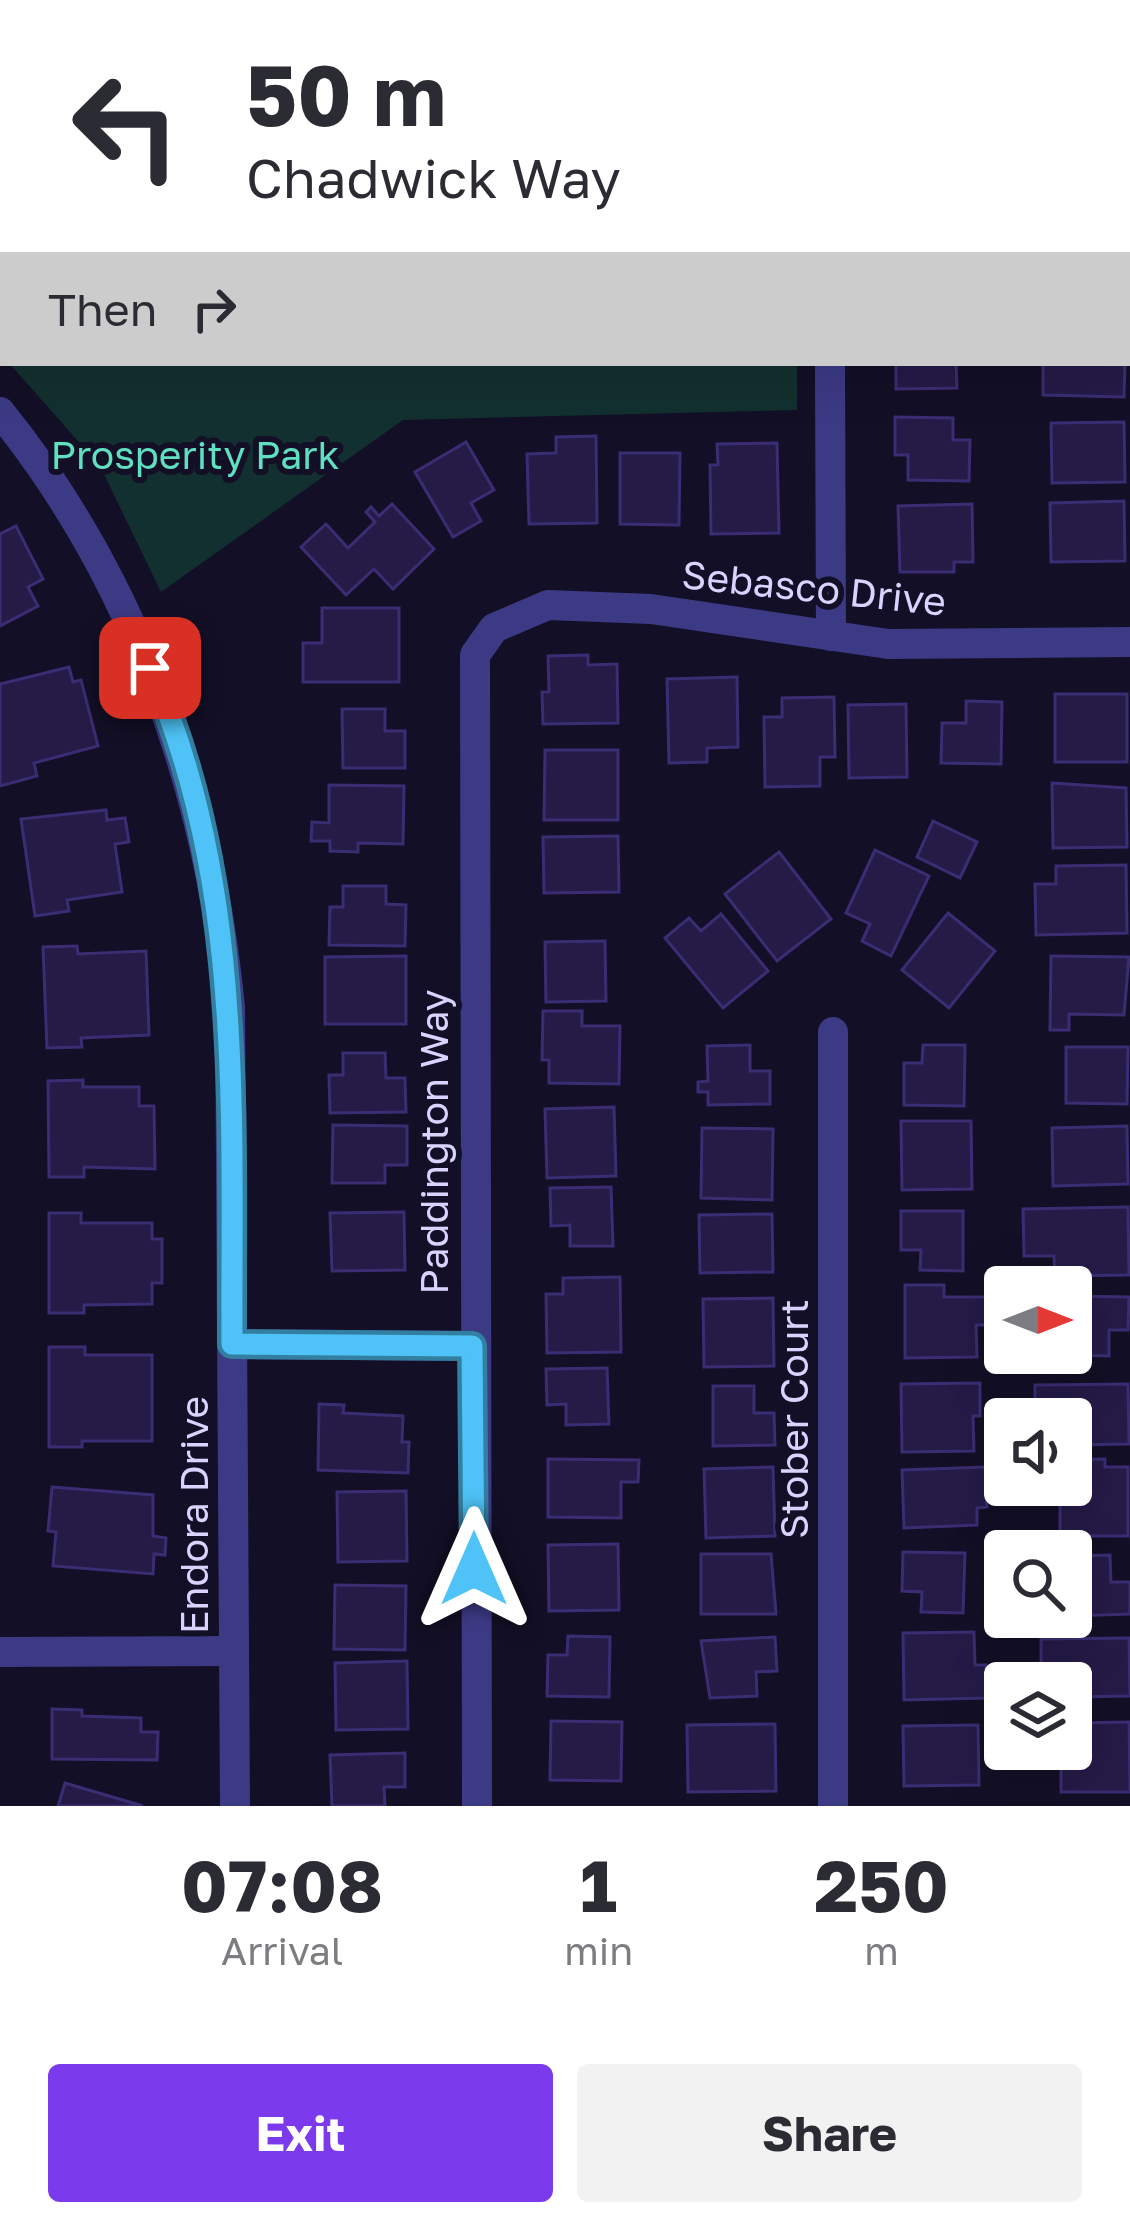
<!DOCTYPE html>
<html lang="en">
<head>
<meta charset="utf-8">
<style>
  :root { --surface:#fff; --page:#f2f2f3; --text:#2b2b33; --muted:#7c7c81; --accent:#7c3aed }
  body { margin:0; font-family:"Golos Text",sans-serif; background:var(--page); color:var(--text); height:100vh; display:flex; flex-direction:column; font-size:45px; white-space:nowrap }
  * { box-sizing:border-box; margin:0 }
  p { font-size:39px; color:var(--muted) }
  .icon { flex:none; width:66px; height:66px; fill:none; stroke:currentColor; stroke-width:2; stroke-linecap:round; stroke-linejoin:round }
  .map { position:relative; height:1806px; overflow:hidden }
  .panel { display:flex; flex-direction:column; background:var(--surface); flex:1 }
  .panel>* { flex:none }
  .hud { position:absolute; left:0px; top:0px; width:1131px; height:366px; box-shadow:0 12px 48px #0002; background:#fff; color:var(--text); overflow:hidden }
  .needle { width:78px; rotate:90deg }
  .fabs { position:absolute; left:984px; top:1266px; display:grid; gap:24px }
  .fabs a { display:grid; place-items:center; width:108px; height:108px; border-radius:12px; background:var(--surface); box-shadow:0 12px 48px #0002; font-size:60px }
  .pin { position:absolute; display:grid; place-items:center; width:102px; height:102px; color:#fff; margin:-51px; border-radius:24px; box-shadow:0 6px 18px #0006 }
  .me { position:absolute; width:132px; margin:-66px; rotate:0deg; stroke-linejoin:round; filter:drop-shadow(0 0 9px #0008) }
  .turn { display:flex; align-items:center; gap:42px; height:252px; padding:0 48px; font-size:54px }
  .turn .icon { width:156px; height:156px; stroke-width:2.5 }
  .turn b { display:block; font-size:84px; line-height:102px }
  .then { display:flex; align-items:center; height:114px; padding:0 48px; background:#0003; gap:24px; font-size:45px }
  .eta { display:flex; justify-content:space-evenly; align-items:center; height:204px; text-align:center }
  .eta b { font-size:72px; font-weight:700; line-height:84px }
  .action { display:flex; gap:24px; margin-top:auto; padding:24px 48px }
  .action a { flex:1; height:138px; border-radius:12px; background:var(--accent); color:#fff; font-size:48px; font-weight:700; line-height:138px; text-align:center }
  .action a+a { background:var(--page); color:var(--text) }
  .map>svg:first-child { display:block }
  .green { fill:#12302f }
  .building { fill:#241b47; stroke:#3b2d73; stroke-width:3 }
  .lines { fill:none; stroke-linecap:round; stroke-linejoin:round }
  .minor { stroke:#3d3a85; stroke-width:30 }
  .route-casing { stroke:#337fa1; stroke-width:30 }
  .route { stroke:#4fc3f7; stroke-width:21 }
  .labels { text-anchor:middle; stroke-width:12; stroke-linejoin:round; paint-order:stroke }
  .park-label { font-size:39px; fill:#5fe0c0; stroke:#130f26 }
  .street-label { font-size:39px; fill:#d9d4ff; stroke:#130f26 }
</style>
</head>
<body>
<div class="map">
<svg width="1130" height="1806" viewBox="0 0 1130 1806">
  <rect width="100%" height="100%" fill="#130f26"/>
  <!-- green -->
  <g class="green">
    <polygon points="793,0 3,3 3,357 0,353 1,0"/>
    <polygon points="9,363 797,363 797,410 403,420 161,592 100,466"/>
  </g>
  <!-- building -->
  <g class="building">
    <polygon points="896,363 956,363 957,388 896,389"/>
    <polygon points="1125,363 1124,397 1043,395 1043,364"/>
    <polygon points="895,417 953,418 953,440 970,440 969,481 908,480 908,455 895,455"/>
    <polygon points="1124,422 1125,482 1052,483 1051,423"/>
    <polygon points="596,436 597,523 529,524 527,454 556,453 556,437"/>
    <polygon points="466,442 494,490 471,503 481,521 453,537 415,472"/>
    <polygon points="777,443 779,533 711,534 710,465 718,465 717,444"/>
    <polygon points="620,453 680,453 679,525 620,524"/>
    <polygon points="1124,501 1125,561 1051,562 1050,503"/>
    <polygon points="392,504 434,549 393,589 374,569 346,595 301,547 326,524 348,548 375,522 366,512 371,507 379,516"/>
    <polygon points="972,504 973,562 954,562 954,572 900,572 898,506"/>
    <polygon points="16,526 43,579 28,587 38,606 0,626 0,534"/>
    <polygon points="322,608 399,608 399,682 303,682 303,643 322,643"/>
    <polygon points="588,655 588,665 617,664 618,723 543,724 542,692 549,692 548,656"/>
    <polygon points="69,667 73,682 81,680 98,746 34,763 37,776 0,786 0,684"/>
    <polygon points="737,677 738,747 707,748 707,762 669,763 667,679"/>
    <rect x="1055" y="694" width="72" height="68"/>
    <polygon points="834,697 835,757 820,757 820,786 765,787 764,717 782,717 782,698"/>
    <polygon points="966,701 1002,702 1001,764 941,763 942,723 966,723"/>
    <polygon points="906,704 907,777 849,778 848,705"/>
    <polygon points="342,709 385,709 385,731 405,731 405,768 343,768"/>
    <polygon points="545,750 618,750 618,820 544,820"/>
    <polygon points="1052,783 1126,788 1127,847 1053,848"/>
    <polygon points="329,785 404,786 403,844 358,843 358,852 330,851 330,841 311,841 312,822 329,823"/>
    <polygon points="106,810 107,820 125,818 129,842 115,844 122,892 67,900 69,911 35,916 21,819"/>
    <polygon points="933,821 977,842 960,878 917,857"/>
    <polygon points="618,836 619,892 544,893 543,837"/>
    <polygon points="875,850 929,876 891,956 862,941 870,924 846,913"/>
    <polygon points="779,852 831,919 777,961 725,894"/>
    <polygon points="1126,865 1127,933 1036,935 1035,884 1056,884 1056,866"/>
    <polygon points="343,886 386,886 386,904 406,905 405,946 329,945 330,907 343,907"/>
    <polygon points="948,913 995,951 949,1008 902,970"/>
    <polygon points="721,914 768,971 723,1008 665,938 689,918 701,931"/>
    <polygon points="605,941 606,1001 546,1002 545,942"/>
    <polygon points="77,946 78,954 146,951 149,1035 81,1038 82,1047 47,1048 43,947"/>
    <polygon points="406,956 406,1024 325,1024 325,957"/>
    <polygon points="1051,956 1129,957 1124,1015 1069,1014 1069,1030 1050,1030"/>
    <polygon points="543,1011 582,1011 582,1026 620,1026 619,1084 549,1083 549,1060 542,1060"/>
    <polygon points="750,1045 750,1071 770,1071 770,1104 708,1105 708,1092 698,1092 698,1082 708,1081 707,1046"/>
    <polygon points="923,1045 965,1045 964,1106 904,1105 904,1063 922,1063"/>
    <polygon points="1066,1047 1128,1047 1127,1104 1066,1103"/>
    <polygon points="343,1053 385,1053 386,1078 405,1078 406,1112 330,1113 329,1075 343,1075"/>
    <polygon points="83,1080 83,1087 139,1087 139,1106 154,1106 155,1169 84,1167 84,1177 49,1177 48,1081"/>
    <polygon points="614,1107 616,1176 547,1178 545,1109"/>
    <polygon points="901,1121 971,1121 972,1189 902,1190"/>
    <polygon points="333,1125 407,1126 407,1165 385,1165 385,1183 332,1183"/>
    <polygon points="1127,1126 1128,1184 1053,1186 1052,1128"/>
    <polygon points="702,1128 773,1129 772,1200 701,1198"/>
    <polygon points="611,1187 613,1246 570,1246 570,1225 551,1226 550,1188"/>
    <polygon points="1128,1207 1129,1275 1055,1276 1054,1256 1024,1256 1023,1209"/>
    <polygon points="901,1211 963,1211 963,1271 920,1270 921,1250 901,1250"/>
    <polygon points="404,1212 405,1270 332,1271 330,1213"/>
    <polygon points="49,1213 81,1213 81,1223 152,1223 152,1239 162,1239 162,1283 152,1283 152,1304 84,1305 84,1313 49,1313"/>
    <polygon points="772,1214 773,1272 700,1273 699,1215"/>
    <polygon points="620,1277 621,1352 547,1353 546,1294 563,1294 563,1278"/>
    <polygon points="905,1285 944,1285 944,1297 1001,1297 1002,1325 976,1325 977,1357 905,1358"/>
    <polygon points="1071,1296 1129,1297 1128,1330 1109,1330 1109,1356 1066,1355 1071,1353"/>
    <polygon points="773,1298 774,1366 704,1367 703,1299"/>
    <polygon points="49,1347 85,1347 85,1355 152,1355 152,1441 82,1441 82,1447 49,1447"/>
    <polygon points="607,1368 609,1424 566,1425 566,1404 547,1405 546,1369"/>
    <polygon points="980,1383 980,1416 973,1416 974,1451 902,1452 901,1384"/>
    <polygon points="1128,1384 1129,1444 1071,1445 1071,1419 1035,1416 1035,1385"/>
    <polygon points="713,1386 754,1386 754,1413 774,1413 775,1445 713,1446"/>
    <polygon points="319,1404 344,1405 343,1413 403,1416 402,1442 409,1442 408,1473 318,1470"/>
    <polygon points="548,1459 639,1460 638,1482 621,1482 621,1518 548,1517"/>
    <polygon points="1105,1459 1105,1467 1128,1467 1128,1536 1060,1536 1060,1485 1071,1485 1071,1460"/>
    <polygon points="773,1467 775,1536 706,1538 704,1469"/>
    <polygon points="985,1467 987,1507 977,1508 977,1525 904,1528 902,1470"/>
    <polygon points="52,1487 153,1495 153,1536 166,1538 165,1555 154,1554 153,1574 53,1566 56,1532 48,1531"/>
    <polygon points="406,1491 407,1561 338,1562 337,1492"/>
    <polygon points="618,1544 619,1610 549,1611 548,1545"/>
    <polygon points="903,1552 965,1553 963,1613 921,1612 922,1592 902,1591"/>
    <polygon points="701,1554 771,1554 776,1614 701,1614"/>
    <polygon points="1110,1555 1111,1582 1130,1582 1130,1614 1071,1616 1071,1556"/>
    <polygon points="335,1585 406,1586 405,1650 334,1649"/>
    <polygon points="974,1632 975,1665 986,1665 987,1698 904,1700 903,1633"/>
    <polygon points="568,1636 610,1637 609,1697 547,1696 548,1655 567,1655"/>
    <polygon points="775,1637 777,1671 756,1672 757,1696 710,1698 701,1641"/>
    <polygon points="1129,1638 1130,1696 1071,1697 1071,1683 1041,1683 1041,1639"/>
    <polygon points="407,1661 408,1729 336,1730 335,1663"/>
    <polygon points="52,1709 82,1710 82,1716 141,1718 141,1732 158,1732 157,1760 52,1759"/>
    <polygon points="551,1721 622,1722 621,1781 550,1780"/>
    <polygon points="1129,1722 1130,1792 1061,1792 1061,1757 1048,1757 1048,1749 1071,1749 1071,1723"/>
    <polygon points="775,1724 776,1791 688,1792 687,1725"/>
    <polygon points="978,1725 979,1785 904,1786 903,1726"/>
    <polygon points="405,1753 405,1787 384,1787 385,1806 332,1806 330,1755"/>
    <polygon points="65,1783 143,1806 58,1806"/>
  </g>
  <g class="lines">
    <!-- minor -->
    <g class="minor">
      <polyline points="828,0 828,3"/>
      <polyline points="830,363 831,636"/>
      <path d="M0,412c137,169 209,380 230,595l5,799"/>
      <polyline points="833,1032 833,1806"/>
      <polyline points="232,1344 473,1346"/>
      <polyline points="0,1652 234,1651"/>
      <polyline points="477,1806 475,655 494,628 548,605 651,609 888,644 1130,642"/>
    </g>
  </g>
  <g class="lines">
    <!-- route casing -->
    <g class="route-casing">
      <path id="route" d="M150,668c95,214 81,448 82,676l240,2 2,223"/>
    </g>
    <!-- route -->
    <use href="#route" class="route"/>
  </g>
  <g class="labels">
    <!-- park labels -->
    <g class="park-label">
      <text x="195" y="469">Prosperity Park</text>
    </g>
    <!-- street labels -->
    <g class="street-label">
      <text transform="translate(814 588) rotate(6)" y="14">Sebasco Drive</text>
      <text transform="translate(434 1142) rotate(-90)" y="14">Paddington Way</text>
      <text transform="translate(794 1419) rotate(-90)" y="14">Stober Court</text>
      <text transform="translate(194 1515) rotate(-90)" y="14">Endora Drive</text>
    </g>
  </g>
</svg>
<div class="fabs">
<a><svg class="needle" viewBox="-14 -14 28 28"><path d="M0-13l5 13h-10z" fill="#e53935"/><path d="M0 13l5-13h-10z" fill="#7c7c81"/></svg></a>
<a><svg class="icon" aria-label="sound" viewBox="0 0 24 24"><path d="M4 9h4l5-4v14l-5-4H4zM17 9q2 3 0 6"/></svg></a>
<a><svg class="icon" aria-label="search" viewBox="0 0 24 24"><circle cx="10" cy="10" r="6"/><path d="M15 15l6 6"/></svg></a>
<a><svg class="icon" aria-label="layers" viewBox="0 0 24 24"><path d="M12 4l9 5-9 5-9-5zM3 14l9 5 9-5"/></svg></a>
</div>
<div class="pin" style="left:150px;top:668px;background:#d93025"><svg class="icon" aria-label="arrive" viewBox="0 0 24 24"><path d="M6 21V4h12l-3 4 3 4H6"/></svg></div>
<svg class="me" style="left:474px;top:1569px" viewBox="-20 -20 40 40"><path d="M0-17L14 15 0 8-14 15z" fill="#4fc3f7" stroke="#fff" stroke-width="4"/></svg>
<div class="hud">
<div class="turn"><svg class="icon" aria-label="left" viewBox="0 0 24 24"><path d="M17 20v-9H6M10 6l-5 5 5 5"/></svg><div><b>50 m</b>Chadwick Way</div></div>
<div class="then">Then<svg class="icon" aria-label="right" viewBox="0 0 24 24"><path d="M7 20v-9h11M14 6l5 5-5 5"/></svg></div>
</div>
</div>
<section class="panel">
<div class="eta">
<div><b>07:08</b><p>Arrival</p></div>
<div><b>1</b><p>min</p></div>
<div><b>250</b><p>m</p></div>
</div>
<div class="action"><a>Exit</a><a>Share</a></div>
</section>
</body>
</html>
